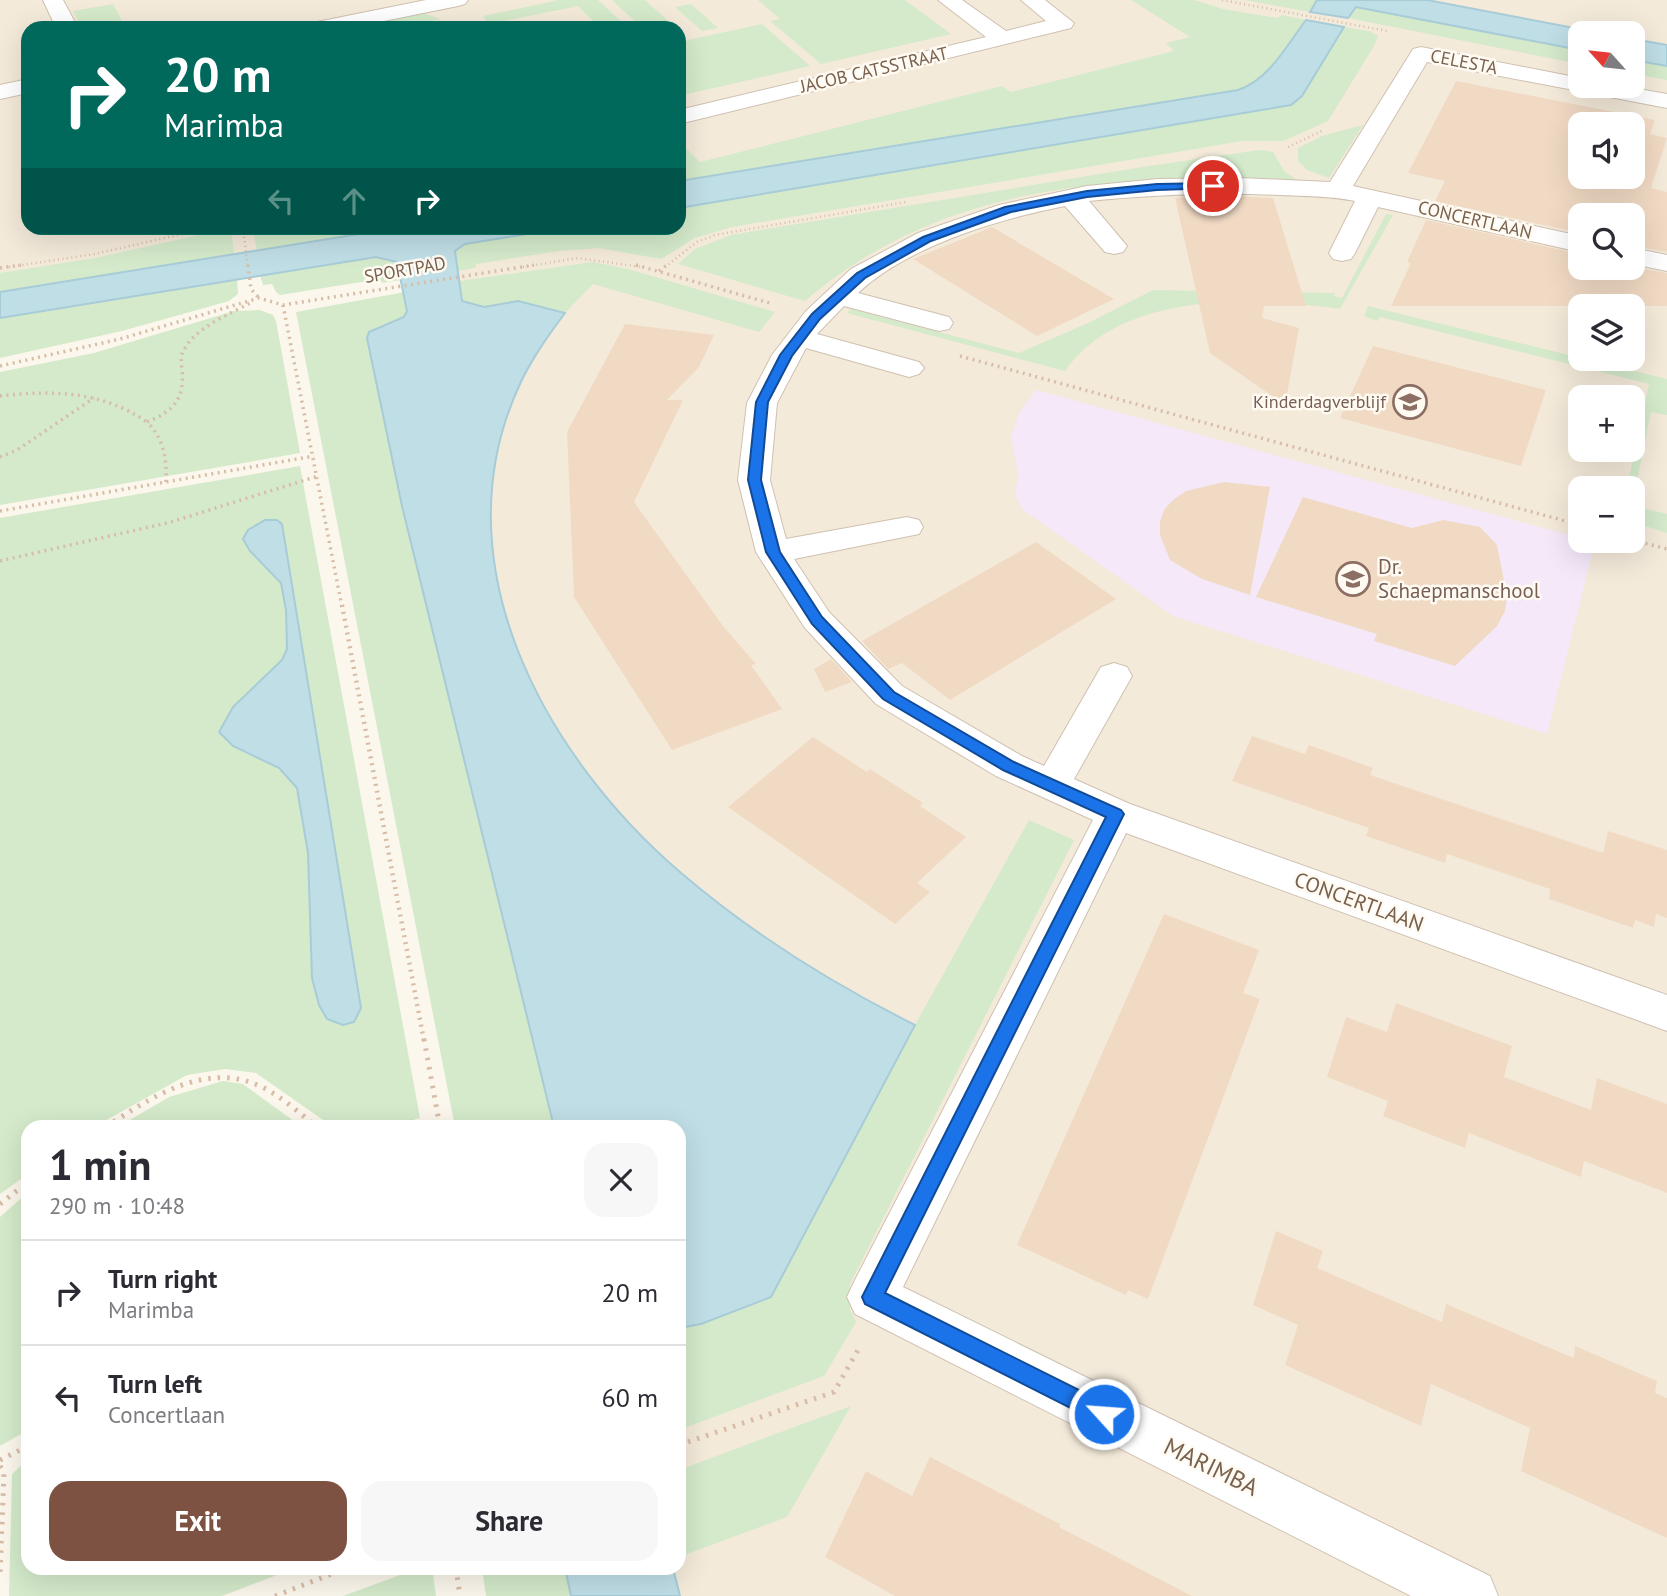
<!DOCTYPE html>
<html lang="en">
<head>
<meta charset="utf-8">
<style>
  :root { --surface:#fff; --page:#f7f7f7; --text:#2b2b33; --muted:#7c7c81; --line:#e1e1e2; --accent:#7d5243 }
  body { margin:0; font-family:"PT Sans",sans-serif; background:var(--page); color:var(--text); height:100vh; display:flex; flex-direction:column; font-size:26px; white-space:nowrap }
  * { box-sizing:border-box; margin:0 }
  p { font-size:23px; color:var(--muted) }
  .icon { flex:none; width:38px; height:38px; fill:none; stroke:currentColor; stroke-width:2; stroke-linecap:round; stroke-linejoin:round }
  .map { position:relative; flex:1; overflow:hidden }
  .panel { position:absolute; left:21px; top:1120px; width:665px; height:455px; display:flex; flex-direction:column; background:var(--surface); border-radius:21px; box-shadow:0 7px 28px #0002 }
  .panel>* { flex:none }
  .top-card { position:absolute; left:21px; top:21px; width:665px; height:214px; border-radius:21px; box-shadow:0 7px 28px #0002; background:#00695c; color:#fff; overflow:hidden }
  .needle { width:46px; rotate:297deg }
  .buttons { position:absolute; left:1568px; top:21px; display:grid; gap:14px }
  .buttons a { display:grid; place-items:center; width:77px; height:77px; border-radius:14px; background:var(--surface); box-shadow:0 7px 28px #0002; font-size:35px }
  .pin { position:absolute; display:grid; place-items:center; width:60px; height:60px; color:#fff; margin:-30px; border:4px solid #fff; border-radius:50%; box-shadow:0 2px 7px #0007 }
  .me { position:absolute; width:77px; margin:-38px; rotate:296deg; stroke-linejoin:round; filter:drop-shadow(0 0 5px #0008) }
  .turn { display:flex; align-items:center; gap:24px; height:147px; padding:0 28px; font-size:32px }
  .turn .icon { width:91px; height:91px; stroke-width:2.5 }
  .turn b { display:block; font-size:49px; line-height:60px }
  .lanes { display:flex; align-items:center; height:66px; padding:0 28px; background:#0003; justify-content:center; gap:35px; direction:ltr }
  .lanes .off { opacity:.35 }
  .round { display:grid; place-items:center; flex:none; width:74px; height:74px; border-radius:21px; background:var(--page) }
  .overview { display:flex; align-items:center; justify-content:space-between; height:119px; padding:0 28px }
  h1 { font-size:42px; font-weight:700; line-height:52px }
  .primary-button { display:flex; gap:14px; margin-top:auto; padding:14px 28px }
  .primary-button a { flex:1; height:80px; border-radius:21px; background:var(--accent); color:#fff; font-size:28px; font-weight:700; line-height:80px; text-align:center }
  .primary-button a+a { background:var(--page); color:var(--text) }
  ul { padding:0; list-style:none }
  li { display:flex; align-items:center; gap:21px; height:105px; padding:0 28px; border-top:2px solid var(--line) }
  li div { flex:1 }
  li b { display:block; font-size:26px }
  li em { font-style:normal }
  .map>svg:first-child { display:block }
  .residential { fill:#f4eada; fill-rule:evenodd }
  .education { fill:#f4e8f9 }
  .green { fill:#d4eaca; fill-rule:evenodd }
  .water { fill:#c0dee6; stroke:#a7ccd8; stroke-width:2 }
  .building { fill:#f1dac4; fill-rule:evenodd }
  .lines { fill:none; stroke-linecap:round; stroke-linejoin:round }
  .minor-casing { stroke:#cfc1b1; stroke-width:2 }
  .path-far3 { stroke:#d7bda7; stroke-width:2.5; stroke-dasharray:1 3.5; stroke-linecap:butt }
  .path-far2 { stroke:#d7bda7; stroke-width:3.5; stroke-dasharray:2 4.5; stroke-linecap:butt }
  .path-far1 { stroke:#d7bda7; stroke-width:4.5; stroke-dasharray:2 5; stroke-linecap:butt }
  .path { stroke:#d7bda7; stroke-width:5; stroke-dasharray:2.5 7; stroke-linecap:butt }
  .minor { fill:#fff; fill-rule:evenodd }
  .route { fill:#1a73e8; stroke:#114b97; stroke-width:2 }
  .labels { text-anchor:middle; stroke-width:5; stroke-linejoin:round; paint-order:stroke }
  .far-street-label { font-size:18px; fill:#78614e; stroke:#fffbf3 }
  .far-education-label { font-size:18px; fill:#785e54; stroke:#fffbf3; text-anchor:end }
  .education-label { font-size:21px; fill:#785e54; stroke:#fffbf3; text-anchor:start }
  .street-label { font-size:21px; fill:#78614e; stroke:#fffbf3 }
  .near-street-label { font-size:24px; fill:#78614e; stroke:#fffbf3 }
</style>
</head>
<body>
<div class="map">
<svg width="1667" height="1596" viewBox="0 0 1667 1596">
  <rect width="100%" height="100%" fill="#fcf7ec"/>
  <!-- residential -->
  <path class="residential" d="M0,0h1667v1596h-1034l-4,-28h50v-441h-54l-221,-891 -404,69zM28,28h651v200h-651zM1580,33h53v53h-53zM1580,124h53v53h-53zM1580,215h53v53h-53zM1580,306h53v53h-53zM1580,397h53v53h-53zM1580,488h53v53h-53z"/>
  <!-- education -->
  <polygon class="education" points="1036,390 1580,538 1580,541 1595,542 1547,734 1173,616 1022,509 1015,495 1018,474 1011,437 1019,413"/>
  <!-- green -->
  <g class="green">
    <polygon points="559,0 598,0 628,28 600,28 578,6 499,22 487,22 483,16"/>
    <polygon points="612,0 645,0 676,28 642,28"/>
    <polygon points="758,0 905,0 951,34 821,64 770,21 780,19"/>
    <path d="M1131,0h63l29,9 54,9 5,-3 24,5c-19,25 -37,60 -68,70l-559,91v-40l21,21 302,-76 9,6 163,-41 -8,-8 24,-6z"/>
    <polygon points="1244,0 1318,0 1310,12"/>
    <polygon points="113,4 126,28 81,28 73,11"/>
    <polygon points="691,4 718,28 702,31 675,7"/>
    <polygon points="1356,7 1580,50 1580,64 1348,18"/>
    <polygon points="423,13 441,19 396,28 346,28"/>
    <polygon points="762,24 810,66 679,96 679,42"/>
    <polygon points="1344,27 1369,31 1378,36 1374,46 1328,121 1283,141 1242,141 732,227 695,238 661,259 599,248 559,251 476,264 475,268 458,271 455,251 465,244 564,228 679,228 679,208 1291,105 1302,96"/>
    <polygon points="1633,60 1667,66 1667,80 1633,74"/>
    <polygon points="1363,125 1329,178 1307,170 1298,161 1298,148 1322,136"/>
    <path d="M1259,150l14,2 11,19 13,9c-174,-6 -353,1 -492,121l-127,-37 17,-15 36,-14 411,-68z"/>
    <path d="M1386,214l7,1 -53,94c-88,-12 -217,-19 -275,62l-218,-58 4,-4 168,44 69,-30 65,-33 182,3 -1,3 8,2z"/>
    <polygon points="231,228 234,254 0,292 0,273 95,258"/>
    <polygon points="252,228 396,228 257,250"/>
    <polygon points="376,257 397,262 400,280 382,283 380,279 280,295 276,292 272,284 263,285 260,275"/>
    <polygon points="593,262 628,269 775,312 759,332 593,284 565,313 519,301 484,307 462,301 460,281"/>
    <polygon points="237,278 238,294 229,301 122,331 0,358 0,318"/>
    <polygon points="405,292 407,311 404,317 369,332 367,338 402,506 554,1127 455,1127 296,312"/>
    <polygon points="1368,306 1667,379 1667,415 1651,412 1633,501 1633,488 1627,488 1649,384 1380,317 1377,321 1364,316"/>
    <polygon points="260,310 273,315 276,321 300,453 0,505 0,372 94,353 234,311"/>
    <path d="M300,466l120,652 -31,9h-56l-77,-54 -31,-4 -38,6 -93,52h-66v47l-28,20v-676zM277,520l5,5 79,483 -7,14 -35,-17 -7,-27 -4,-125 -11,-65 -7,-10 -23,-17 2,-87 13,-14 5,-11 -1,-39 -5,-27 -31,-32z"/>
    <polygon points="1633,506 1667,514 1667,533 1633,522"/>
    <polygon points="1029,820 1074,840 850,1284 850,1309 856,1322 824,1376 679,1430 679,1328 701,1324 771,1297 915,1025"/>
    <polygon points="223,1081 243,1084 302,1127 118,1127 169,1097"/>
    <polygon points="28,1192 28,1430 0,1446 0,1217"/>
    <polygon points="851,1406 787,1517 679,1557 679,1470"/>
    <polygon points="28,1459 28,1568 295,1568 222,1596 9,1596 12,1474"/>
    <polygon points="419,1568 428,1568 433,1574 436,1596 343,1596"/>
    <polygon points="482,1568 565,1568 571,1596 486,1596"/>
  </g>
  <!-- water -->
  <g class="water">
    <polygon points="1317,0 1427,0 1601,33 1580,33 1580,50 1356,7 1348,18 1310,12"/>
    <path d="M1306,20l38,7 -42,69 -11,9 -612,103v-27l559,-91c31,-10 49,-45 68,-70z"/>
    <polygon points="1633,39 1667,45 1667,66 1633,60"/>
    <path d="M396,228h168l-99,16 -10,7 7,50 22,6 34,-6 47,12c-17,23 -33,45 -45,71 -83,177 24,371 160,488 71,61 151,111 235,153l-144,272 -70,27 -22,4v-201h-125l-152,-621 -35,-168 2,-6 35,-15 3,-6 -10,-49 -21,-5 -376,61v-26z"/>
    <polygon points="265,520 277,520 282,524 361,1008 354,1022 343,1025 327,1019 319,1005 312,978 308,853 297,788 279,768 233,746 219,732 233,707 282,660 287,649 286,610 281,583 250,551 243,539 248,530"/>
    <polygon points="565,1568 673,1568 680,1596 571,1596"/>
  </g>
  <!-- building -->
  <g class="building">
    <path d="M1456,81l199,39 -5,14 17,4 -16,50 16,4v60l-34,-6v-31h-53v18l-145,-32 10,-20 -37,-8zM1580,124h53v53h-53z"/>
    <polygon points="1231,196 1273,198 1306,306 1264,306 1262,318 1299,328 1285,405 1210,353 1175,198"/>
    <polygon points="1426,220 1580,254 1580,268 1633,267 1667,273 1667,306 1391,306 1411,263 1407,262"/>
    <polygon points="992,227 1114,299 1037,336 913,259"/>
    <polygon points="625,324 714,335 699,367 667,400 683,400 634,502 723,626 756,664 751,665 782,709 672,750 574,597 567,432"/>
    <polygon points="1373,346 1546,390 1521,466 1340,418"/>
    <polygon points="1224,482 1270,487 1250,595 1202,579 1170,560 1160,535 1160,522 1164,510 1173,500 1186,491"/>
    <polygon points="1303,497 1412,528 1443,520 1480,527 1497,545 1507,596 1505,611 1497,626 1455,666 1374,641 1377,634 1256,597"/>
    <polygon points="1036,542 1116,599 950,700 902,663 888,669 862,641"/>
    <polygon points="831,659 852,682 825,692 814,669"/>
    <polygon points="1252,736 1305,754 1309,745 1373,768 1370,775 1603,853 1608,831 1667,850 1667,918 1656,914 1654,927 1635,920 1633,928 1549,899 1550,889 1447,854 1445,863 1366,836 1369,828 1232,781"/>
    <polygon points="813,737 867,772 870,769 923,803 920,806 966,837 917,883 930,892 895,924 728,807"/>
    <polygon points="1164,914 1259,950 1243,993 1260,999 1148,1299 1128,1290 1126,1295 1017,1245"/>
    <polygon points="1396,1003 1512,1046 1504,1077 1591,1110 1597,1078 1667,1104 1667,1193 1584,1161 1581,1177 1469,1133 1465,1148 1383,1116 1388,1101 1327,1077 1346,1017 1387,1032"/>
    <polygon points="1276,1231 1323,1251 1317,1268 1442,1322 1446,1304 1574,1358 1575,1346 1657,1381 1655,1393 1667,1398 1667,1538 1521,1471 1530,1428 1431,1384 1421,1426 1285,1365 1298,1325 1253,1305"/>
    <polygon points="930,1457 1060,1524 1059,1527 1192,1596 895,1596 825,1557 866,1471 912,1496"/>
  </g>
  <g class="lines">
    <!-- minor casing -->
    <g class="minor-casing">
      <g id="minor">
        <polygon points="43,0 63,0 78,28 56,28"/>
        <polygon points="426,0 468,0 465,4 458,6 349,28 306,28 309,23 317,22"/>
        <polygon points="938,0 962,0 1006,31 1046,21 1021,0 1045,0 1074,23 1071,28 679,124 679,110 986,37"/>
        <path d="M1421,47l159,31v8h42l45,8v14l-240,-46 -74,124 227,50v16l-202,-45 -23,46 -4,6 -9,2 -9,-2 -4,-6 26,-52c-25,-5 -50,-5 -76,-6 -64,-3 -127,0 -190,6l38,45 -4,6 -9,2 -9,-2 -40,-46c-66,13 -157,40 -207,87l91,24 4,6 -4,6 -10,2 -95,-25 -27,28 102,28 5,6 -5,6 -10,3 -103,-29 -29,55 -7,77 16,59 121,-22 12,3 4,7 -4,7 -125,25 35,53 73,74 120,70 22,10 57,-99 13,-4 13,4 5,9 -58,103 56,25 537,191v36l-541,-198 -223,454 587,289 8,20h-87l-556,-282 -8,-17 8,-17 238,-460 -97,-44 -120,-72 -71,-76 -49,-76 -18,-72 9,-77 25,-48 34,-44 45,-42 67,-36 81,-28 88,-19 71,-7 82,-1 90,4 80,-128 3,-5z"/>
        <polygon points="28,79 28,93 0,99 0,85"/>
        <polygon points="1633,248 1667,255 1667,271 1633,264"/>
      </g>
    </g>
    <!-- path-far3 -->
    <g class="path-far3">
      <polyline points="1222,0 1387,31"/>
      <polyline points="1288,147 1324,130"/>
      <polyline points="243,228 248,267"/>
      <polyline points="9,267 95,254 208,228"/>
      <polyline points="523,267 578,258 642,267"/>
      <polyline points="665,267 697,242 715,235 906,202"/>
    </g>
    <!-- path-far2 -->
    <g class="path-far2">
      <polyline points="248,265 251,289 259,298"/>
      <polyline points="636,265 773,304"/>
      <polyline points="0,268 21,265"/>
      <polyline points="659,271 667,265"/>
      <polyline points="283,305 342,607"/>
      <polyline points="960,356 1580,525"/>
      <polyline points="0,366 120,339 259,298 283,305 534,265"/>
      <path d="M0,396c53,-6 102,-5 147,26"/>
      <polyline points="0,457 17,450 94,398"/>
      <path d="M166,482c1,-23 -2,-43 -19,-60 27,-11 38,-23 35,-53 -1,-7 -2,-14 3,-21 13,-22 45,-34 67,-46"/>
      <polyline points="0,511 314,456"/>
      <polyline points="1633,540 1667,549"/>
      <polyline points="0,561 171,522 318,476"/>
    </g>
    <!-- path-far1 -->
    <polyline class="path-far1" points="342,605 424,1041"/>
    <!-- path -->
    <g class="path">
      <polyline points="424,1039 440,1127"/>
      <path d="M106,1127c42,-28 96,-64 149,-43 23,9 43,28 62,43"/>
      <polyline points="422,1127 439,1123"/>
      <polyline points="0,1204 28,1182"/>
      <polyline points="679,1445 834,1392 858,1350"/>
      <polyline points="0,1460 28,1446"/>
      <polyline points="0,1466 4,1473 0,1574"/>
      <polyline points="456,1568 460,1596"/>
      <polyline points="275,1596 347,1568"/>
    </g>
    <!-- minor -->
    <use href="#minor" class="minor"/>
  </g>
  <!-- route -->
  <polygon class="route" points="1213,183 1216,184 1216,188 1157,190 1087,197 1011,212 931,241 865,278 820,319 792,356 768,402 761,480 780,552 822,617 894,692 1014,762 1121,810 1124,814 885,1293 1111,1406 1114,1414 1111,1422 1104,1425 865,1304 862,1297 1106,817 1003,770 883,699 812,624 766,552 748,480 756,402 780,355 812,314 857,273 923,237 1005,207 1087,191 1157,184"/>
  <!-- icons -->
  <defs>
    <g id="school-ring" transform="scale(1.75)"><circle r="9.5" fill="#fffbf3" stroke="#8d6e63" stroke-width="1.5"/><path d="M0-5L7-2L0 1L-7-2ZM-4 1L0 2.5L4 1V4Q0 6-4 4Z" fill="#8d6e63"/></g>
  </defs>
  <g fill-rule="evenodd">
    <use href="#school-ring" x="1410" y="402"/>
    <use href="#school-ring" x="1353" y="579"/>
  </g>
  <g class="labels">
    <!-- far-street labels -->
    <g class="far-street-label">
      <text transform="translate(1464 62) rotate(11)" y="6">CELESTA</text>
      <text transform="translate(874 70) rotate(-13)" y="6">JACOB CATSSTRAAT</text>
      <text transform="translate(1475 220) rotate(13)" y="6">CONCERTLAAN</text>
      <text transform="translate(405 270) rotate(-10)" y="6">SPORTPAD</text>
    </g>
    <!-- far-education labels -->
    <g class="far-education-label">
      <text x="1386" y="408">Kinderdagverblijf</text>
    </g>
    <!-- education labels -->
    <g class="education-label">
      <text x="1378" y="574">Dr.<tspan x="1378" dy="24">Schaepmanschool</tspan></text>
    </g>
    <!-- street labels -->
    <g class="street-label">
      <text transform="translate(1359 902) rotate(20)" y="7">CONCERTLAAN</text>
    </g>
    <!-- near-street labels -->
    <g class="near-street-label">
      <text transform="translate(1211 1467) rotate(26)" y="8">MARIMBA</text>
    </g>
  </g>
</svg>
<div class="buttons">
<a><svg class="needle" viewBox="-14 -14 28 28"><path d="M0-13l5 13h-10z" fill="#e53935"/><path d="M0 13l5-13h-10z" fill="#7c7c81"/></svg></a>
<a><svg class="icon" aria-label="sound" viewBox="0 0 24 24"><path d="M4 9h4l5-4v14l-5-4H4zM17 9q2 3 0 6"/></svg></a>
<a><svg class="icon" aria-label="search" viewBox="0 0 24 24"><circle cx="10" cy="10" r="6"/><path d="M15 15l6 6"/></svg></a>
<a><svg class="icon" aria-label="layers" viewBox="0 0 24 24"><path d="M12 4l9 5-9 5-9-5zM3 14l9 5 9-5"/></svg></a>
<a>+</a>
<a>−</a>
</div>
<div class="pin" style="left:1213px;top:186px;background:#d93025"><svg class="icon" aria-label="arrive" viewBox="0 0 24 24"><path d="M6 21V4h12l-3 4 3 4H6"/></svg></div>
<svg class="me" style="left:1104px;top:1414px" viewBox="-20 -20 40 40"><circle r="17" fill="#1a73e8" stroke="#fff" stroke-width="3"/><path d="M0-11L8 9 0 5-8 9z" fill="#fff"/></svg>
<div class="top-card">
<div class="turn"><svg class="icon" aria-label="right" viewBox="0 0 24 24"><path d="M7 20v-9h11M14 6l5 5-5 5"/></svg><div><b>20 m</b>Marimba</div></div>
<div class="lanes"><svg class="icon off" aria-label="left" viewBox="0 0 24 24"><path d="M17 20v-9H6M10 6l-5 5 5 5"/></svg><svg class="icon off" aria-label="ahead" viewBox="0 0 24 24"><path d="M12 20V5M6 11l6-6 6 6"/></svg><svg class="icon" aria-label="right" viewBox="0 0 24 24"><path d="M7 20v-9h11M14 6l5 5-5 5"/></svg></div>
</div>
<section class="panel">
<div class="overview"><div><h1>1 min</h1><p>290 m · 10:48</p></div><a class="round"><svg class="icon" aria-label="close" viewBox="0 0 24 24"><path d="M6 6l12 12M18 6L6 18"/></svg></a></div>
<ul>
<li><svg class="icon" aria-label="right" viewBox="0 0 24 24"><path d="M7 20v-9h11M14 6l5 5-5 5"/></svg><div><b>Turn right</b><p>Marimba</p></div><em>20 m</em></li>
<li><svg class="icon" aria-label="left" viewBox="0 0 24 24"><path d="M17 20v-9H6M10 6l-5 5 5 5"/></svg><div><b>Turn left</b><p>Concertlaan</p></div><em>60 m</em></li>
</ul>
<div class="primary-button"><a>Exit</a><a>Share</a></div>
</section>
</div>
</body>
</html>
